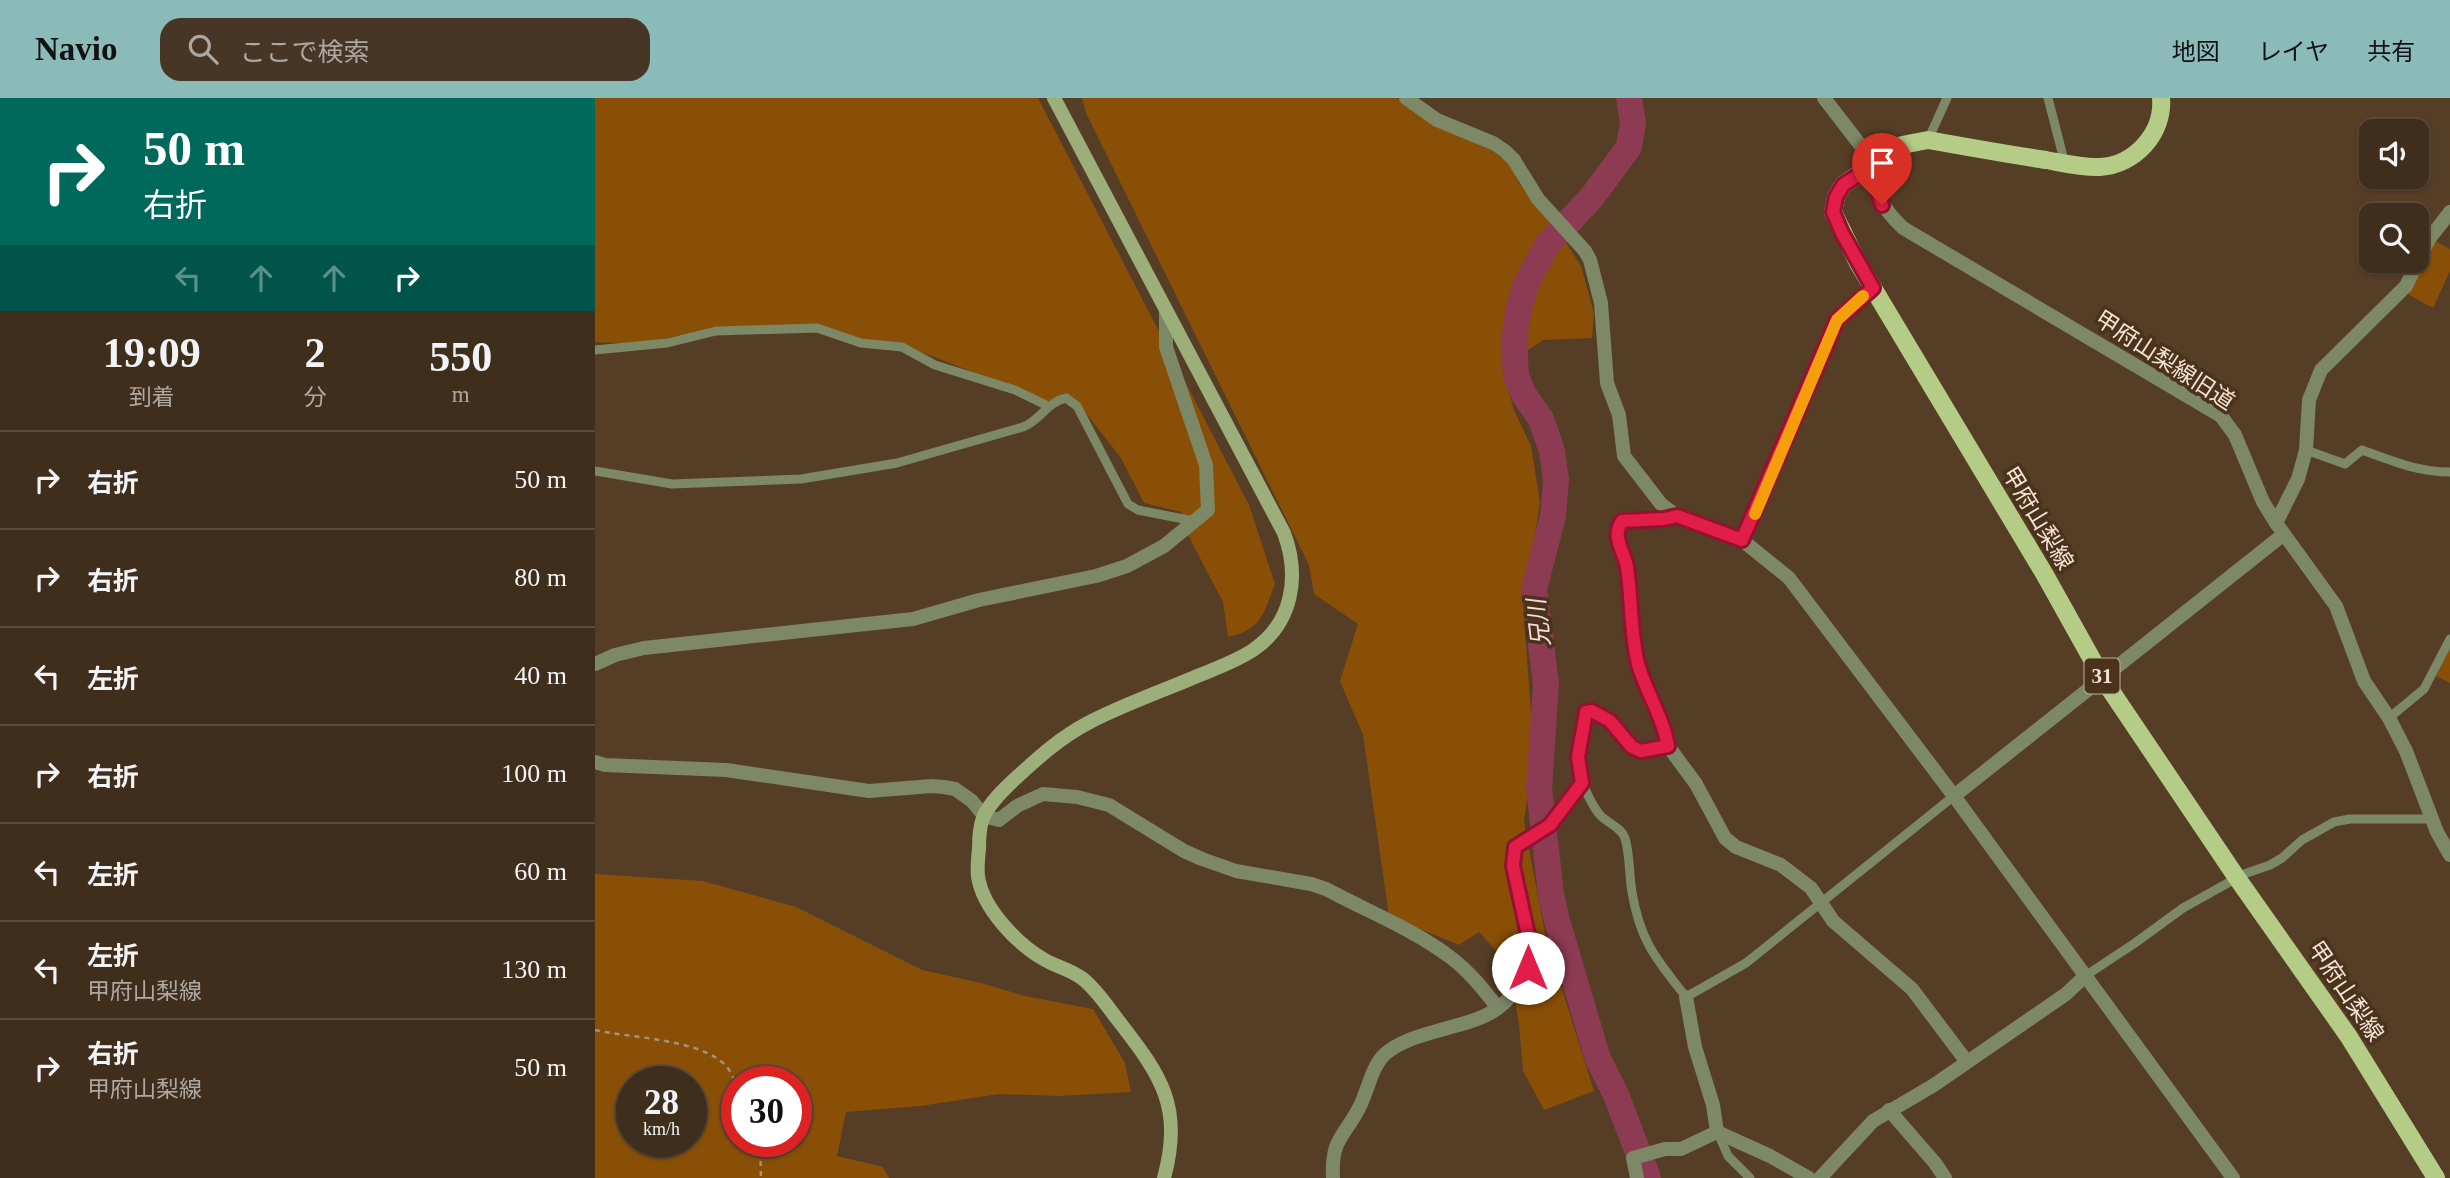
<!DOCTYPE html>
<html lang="ja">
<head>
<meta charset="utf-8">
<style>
  :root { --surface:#402e1c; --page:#473625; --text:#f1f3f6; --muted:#aea8a3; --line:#594a3b; --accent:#8bbbb9 }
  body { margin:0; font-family:"Times New Roman","Noto Sans JP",serif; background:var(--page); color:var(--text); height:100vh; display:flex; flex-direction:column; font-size:26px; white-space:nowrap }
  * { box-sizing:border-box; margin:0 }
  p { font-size:23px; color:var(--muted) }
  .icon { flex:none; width:38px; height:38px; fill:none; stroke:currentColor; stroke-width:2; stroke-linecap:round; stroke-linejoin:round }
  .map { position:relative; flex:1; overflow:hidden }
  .side { display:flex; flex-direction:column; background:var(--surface); width:595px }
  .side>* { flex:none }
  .top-card { background:#00695c; color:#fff; overflow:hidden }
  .buttons { position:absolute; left:1764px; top:21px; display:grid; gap:14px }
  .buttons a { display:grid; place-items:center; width:70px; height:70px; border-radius:14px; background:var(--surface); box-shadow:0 2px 5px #0004,0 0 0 2px var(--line); font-size:35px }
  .speed { position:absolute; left:21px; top:968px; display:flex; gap:14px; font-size:35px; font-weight:700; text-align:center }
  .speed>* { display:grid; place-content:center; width:91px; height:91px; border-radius:50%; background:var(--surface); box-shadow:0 2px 5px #0004,0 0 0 2px var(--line); line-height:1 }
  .speed small { font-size:18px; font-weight:400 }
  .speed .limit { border:10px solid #d22; background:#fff; color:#111 }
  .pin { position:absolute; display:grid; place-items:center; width:60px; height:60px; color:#fff; margin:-72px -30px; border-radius:50% 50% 50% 0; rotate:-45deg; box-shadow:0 0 7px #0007 }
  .pin .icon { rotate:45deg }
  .me { position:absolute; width:77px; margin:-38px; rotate:0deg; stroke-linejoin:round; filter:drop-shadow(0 0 5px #0008) }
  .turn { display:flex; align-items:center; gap:24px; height:147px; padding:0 28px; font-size:32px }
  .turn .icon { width:91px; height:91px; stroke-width:2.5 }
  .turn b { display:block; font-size:49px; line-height:60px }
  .lanes { display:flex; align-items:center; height:66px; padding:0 28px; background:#0003; justify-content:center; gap:35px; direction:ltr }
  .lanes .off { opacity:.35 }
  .eta { display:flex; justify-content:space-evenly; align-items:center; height:119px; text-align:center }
  .eta b { font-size:42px; font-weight:800; line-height:49px }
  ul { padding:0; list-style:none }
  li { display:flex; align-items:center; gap:21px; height:98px; padding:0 28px; border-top:2px solid var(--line) }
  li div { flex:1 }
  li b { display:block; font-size:26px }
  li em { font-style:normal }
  header { display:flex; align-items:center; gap:42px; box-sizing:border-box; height:98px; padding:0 35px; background:var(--accent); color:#111 }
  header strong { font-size:33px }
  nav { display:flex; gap:38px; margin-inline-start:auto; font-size:24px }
  .search { width:490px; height:63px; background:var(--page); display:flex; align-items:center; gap:18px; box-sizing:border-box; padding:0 24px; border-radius:21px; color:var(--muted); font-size:26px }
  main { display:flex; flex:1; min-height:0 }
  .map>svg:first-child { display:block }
  .green { fill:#894f07; fill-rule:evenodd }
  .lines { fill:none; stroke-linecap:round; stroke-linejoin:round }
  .river { stroke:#8c3b53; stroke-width:26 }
  .path { stroke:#a5917e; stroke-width:2.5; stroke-dasharray:5 5; stroke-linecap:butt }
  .lane { stroke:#7c8866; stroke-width:9 }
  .street { stroke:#7c8866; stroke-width:14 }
  .secondary { stroke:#9cae79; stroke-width:14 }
  .primary { stroke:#b4cc86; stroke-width:18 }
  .route-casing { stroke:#92132f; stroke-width:18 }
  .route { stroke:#e11d48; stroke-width:12 }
  .slow { stroke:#f59e0b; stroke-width:12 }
  .labels { text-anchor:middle; stroke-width:7; stroke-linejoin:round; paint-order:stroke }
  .shield { fill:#4a321b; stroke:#c0ae9d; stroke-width:2 }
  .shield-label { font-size:21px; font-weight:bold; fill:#f3e3d5 }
  .street-label { font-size:23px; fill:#f3e3d5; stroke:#4a321b }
  .water-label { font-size:24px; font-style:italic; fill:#f4dbe0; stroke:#4a321b }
</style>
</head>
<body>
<header>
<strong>Navio</strong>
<div class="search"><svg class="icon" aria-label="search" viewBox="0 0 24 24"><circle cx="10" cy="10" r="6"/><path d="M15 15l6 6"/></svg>ここで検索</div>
<nav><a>地図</a><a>レイヤ</a><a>共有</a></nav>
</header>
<main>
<section class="side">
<div class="top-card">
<div class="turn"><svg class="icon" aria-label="right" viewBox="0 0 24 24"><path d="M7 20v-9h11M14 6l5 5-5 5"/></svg><div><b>50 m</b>右折</div></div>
<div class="lanes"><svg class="icon off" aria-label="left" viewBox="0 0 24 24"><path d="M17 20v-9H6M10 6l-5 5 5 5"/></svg><svg class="icon off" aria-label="ahead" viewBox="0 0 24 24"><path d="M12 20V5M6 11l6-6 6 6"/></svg><svg class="icon off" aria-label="ahead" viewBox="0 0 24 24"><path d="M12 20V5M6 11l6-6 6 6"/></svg><svg class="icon" aria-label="right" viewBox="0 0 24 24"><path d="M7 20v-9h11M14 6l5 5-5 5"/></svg></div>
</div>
<div class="eta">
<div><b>19:09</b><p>到着</p></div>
<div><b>2</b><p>分</p></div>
<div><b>550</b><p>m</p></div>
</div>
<ul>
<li><svg class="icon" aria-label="right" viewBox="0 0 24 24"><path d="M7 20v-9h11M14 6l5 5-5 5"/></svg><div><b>右折</b></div><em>50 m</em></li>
<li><svg class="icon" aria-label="right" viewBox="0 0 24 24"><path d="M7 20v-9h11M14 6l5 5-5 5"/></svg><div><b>右折</b></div><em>80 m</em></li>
<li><svg class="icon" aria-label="left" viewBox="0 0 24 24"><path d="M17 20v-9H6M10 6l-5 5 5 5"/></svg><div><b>左折</b></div><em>40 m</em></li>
<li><svg class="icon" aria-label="right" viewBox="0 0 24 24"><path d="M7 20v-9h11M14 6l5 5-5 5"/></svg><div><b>右折</b></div><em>100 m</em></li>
<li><svg class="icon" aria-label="left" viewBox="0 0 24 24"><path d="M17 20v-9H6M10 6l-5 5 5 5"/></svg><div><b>左折</b></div><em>60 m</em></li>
<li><svg class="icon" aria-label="left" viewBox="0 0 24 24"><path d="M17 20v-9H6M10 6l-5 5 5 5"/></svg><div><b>左折</b><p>甲府山梨線</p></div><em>130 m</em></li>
<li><svg class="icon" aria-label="right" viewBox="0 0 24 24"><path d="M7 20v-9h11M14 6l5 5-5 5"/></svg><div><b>右折</b><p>甲府山梨線</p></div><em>50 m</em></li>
</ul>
</section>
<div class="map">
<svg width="1855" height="1080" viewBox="0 0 1855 1080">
  <rect width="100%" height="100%" fill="#563d26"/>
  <!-- green -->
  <g class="green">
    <path d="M0,0h443l211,407 26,79c-12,30 -12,45 -47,53l-5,-35 -35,-67 -7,-23 -37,-9 -23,-45 -47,-60 -10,-5 -15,9 -148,-58 -40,-4 -48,-14 -97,2 -79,16 -42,-2z"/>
    <polygon points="487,0 802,0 810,8 884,45 914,64 924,85 960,127 986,168 999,215 997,240 948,242 907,270 919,312 936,348 945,404 938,450 927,495 939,652 929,724 951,840 999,993 949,1012 928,973 924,926 914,867 884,834 864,847 794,818 768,637 745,583 763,526 719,496 714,467 491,15"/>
    <path d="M1840,143l15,8v22l-17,37 -25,-14c11,-16 16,-36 27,-53z"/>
    <polygon points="1855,550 1855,585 1841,578"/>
    <path d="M0,776l108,7 93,26 126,63 59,13 44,13 68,13 32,54 6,29 -72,4 -60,-2 -79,12 -74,6 -9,44 46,11 6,11h-294zM37,984h59v59h-59zM142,984h59v59h-59z"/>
  </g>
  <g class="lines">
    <!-- river -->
    <polyline class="river" points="1034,0 1038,25 1034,49 997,99 952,147 931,186 924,210 919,242 921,278 929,297 946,321 957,353 961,382 958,418 939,491 951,586 944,691 956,796 962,823 1003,961 1021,997 1053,1080"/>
    <!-- path -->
    <g class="path">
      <path d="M0,932c35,8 107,9 131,36 5,5 8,14 11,19"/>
      <polyline points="165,1043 166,1080"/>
    </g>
    <!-- lane -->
    <g class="lane">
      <polyline points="1453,0 1470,66"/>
      <polyline points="1333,42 1352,0"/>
      <polyline points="0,252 72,245 121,233 222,230 266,245 307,249 340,267 420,292 453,308"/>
      <path d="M1711,352l39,14 17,-14c30,11 56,22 88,22"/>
      <path d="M0,373l77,13 129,-5 96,-16 126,-36c18,-7 24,-25 43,-29l11,8 51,98 10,6 56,11"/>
      <polyline points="1794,620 1829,591 1855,541"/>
      <path d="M987,685c6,11 10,24 19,33 8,8 20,11 24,22 5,17 4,37 7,54 8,49 24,67 54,105l60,-34 208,-167"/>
      <polyline points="1490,878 1540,845 1588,810 1649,776 1675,767 1687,760 1707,742 1739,724 1755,721 1837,721"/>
      <polyline points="1123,1035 1133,1058 1155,1080"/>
    </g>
    <!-- street -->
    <g class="street">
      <polyline points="811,0 842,22 898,45 910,53 919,62 943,101 990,153 995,162 1006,205 1012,285 1024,317 1029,358 1066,406 1082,418 1147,442 1194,480 1359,698 1638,1080"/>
      <path d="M1229,0l51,66c-4,27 9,46 28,64l318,188 14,19 28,67 13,21 60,83 28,75 25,37 17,33 31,81 13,23"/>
      <polyline points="1082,418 1069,421 1027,423 1022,437 1032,467 1039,549 1044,570 1070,635 1073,648 1101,686 1130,740 1141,749 1186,767 1216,790 1238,823 1317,891 1372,964"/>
      <polyline points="1681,425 1703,381 1711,352 1714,302 1726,272 1811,188 1834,141 1855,114"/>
      <polyline points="1147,442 1242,222 1277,189"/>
      <polyline points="0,566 20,557 49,550 318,521 384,502 501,478 532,468 569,448 613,412 611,367 571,249 571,213"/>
      <path d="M0,664l10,3 121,5 143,21 63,-5 12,1 11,2 17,12 12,15 15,4 18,-14 26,-12 34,3 32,8 75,46 18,8 34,12 75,13 15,5c41,22 87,40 124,68 19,14 34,33 48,51"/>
      <polyline points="1359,698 1689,436"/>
      <polyline points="1091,899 1100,949 1118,1007 1122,1034"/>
      <polyline points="1294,1012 1340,1065 1350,1080"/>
      <polyline points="1122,1034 1175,1058 1214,1080"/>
      <path d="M738,1080c-2,-40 11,-40 27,-72 8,-16 12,-40 25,-52 16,-14 39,-19 59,-25 17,-5 40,-10 54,-21 16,-12 31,-33 32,-53 2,-24 -12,-65 -17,-89l2,-19 35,-22 32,-42 -4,-26 8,-45 6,-1 18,10 22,26 9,4 27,-5"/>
      <polyline points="1042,1080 1038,1060 1070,1051 1086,1051 1122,1034"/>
      <polyline points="1225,1080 1278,1023 1339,987 1471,896 1490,878"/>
    </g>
    <!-- secondary -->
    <path class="secondary" d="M459,0l230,435c16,43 9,90 -31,117 -18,12 -39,19 -58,27 -35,15 -73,28 -107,46 -27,14 -49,34 -71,54 -12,11 -28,26 -34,41 -4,10 -4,21 -4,31 -1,9 -2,18 -1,27 4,32 40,69 67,84 12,7 27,10 38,19 15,12 26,30 38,45 41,53 62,84 43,154"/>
    <!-- primary -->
    <path class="primary" d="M1566,0c3,35 -26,67 -61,69 -18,1 -37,-4 -54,-7 -40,-6 -79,-13 -118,-20l-26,5 -59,40 -7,12 -3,15 25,51 187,312 58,104 134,199 112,159 87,141"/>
  </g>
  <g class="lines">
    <!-- route casing -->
    <g class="route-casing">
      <path id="route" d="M933,870l2,-24 -17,-78 2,-19 35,-22 32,-42 -4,-26 8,-45 6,-1 18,10 22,26 9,4 27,-5c-5,-29 -22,-54 -30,-82 -8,-32 -6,-65 -11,-97 -3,-16 -16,-31 -5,-46l42,-2 13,-3 65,24 95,-220 36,-32 -31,-55 -9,-21 3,-15 7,-12 32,-21 -2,12 9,29"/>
    </g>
    <!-- route -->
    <use href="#route" class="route"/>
    <!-- slow -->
    <polyline class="slow" points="1160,416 1242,222 1268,198"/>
  </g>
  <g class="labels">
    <!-- shield labels -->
    <rect class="shield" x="1489.5" y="560.5" width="35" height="35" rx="5"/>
    <g class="shield-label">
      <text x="1507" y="585">31</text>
    </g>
    <!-- street labels -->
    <g class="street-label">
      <text transform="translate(1570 262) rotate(33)" y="8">甲府山梨線旧道</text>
      <text transform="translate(1443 420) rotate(59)" y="8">甲府山梨線</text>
      <text transform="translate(1751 893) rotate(56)" y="8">甲府山梨線</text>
    </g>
    <!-- water labels -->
    <g class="water-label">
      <text transform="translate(944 525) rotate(-97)" y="8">兄川</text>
    </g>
  </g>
</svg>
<div class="buttons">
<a><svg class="icon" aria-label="sound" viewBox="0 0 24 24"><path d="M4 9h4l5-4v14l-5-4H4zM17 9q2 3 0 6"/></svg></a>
<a><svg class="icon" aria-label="search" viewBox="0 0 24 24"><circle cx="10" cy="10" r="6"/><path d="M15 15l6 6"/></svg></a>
</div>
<div class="speed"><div>28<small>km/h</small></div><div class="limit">30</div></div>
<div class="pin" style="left:1287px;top:107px;background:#d93025"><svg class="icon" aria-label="arrive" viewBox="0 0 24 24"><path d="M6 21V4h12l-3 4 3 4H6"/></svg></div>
<svg class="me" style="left:933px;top:870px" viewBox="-20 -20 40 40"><circle r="19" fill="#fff"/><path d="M0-13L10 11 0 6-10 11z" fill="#e11d48"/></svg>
</div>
</main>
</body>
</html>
